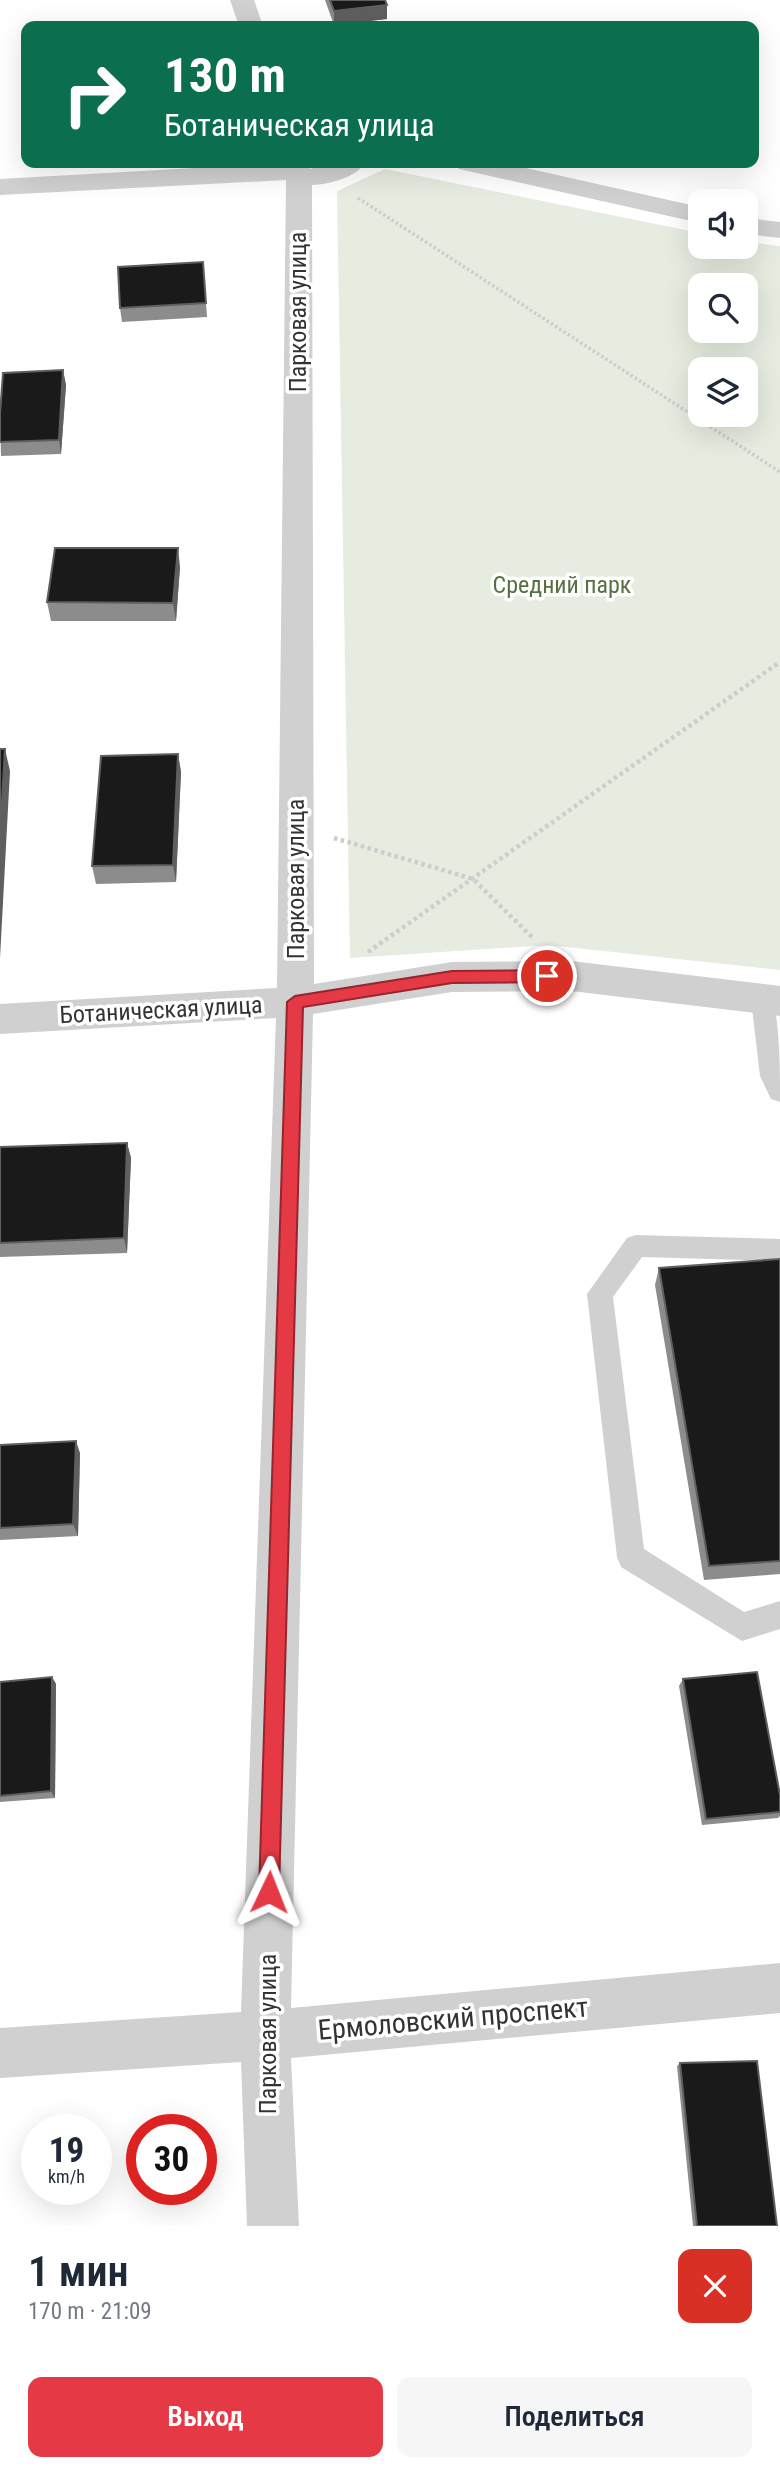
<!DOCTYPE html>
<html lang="ru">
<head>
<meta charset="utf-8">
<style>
  :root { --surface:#fff; --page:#f6f6f7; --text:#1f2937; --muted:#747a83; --accent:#e63946 }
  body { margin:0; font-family:"Roboto Condensed",sans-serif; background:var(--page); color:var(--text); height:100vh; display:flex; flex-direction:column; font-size:26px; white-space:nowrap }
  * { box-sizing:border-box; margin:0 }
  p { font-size:23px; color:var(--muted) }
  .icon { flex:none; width:38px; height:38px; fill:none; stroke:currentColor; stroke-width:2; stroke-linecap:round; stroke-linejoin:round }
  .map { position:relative; height:2226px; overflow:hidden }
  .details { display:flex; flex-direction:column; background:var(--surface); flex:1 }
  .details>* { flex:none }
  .top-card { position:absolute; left:21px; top:21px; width:738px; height:147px; border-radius:14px; box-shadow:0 7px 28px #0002; background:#0b6e4f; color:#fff; overflow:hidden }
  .buttons { position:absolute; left:688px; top:189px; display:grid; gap:14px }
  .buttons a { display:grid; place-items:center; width:70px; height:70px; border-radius:14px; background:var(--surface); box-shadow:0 7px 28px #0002; font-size:35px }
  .speed { position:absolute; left:21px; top:2114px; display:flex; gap:14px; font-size:35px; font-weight:700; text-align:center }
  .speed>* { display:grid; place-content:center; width:91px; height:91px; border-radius:50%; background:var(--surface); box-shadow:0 7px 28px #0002; line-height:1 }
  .speed small { font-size:18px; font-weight:400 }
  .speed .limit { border:10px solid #d22; background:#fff; color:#111 }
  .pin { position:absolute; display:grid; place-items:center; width:60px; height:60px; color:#fff; margin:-30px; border:4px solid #fff; border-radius:50%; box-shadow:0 2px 7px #0007 }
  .me { position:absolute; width:77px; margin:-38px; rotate:2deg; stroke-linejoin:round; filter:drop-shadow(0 0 5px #0008) }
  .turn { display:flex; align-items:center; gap:24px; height:147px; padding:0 28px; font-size:32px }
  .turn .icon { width:91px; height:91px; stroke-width:2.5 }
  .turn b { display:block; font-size:49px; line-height:60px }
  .round { display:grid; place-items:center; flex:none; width:74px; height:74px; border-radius:14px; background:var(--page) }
  .head { display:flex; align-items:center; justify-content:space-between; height:119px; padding:0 28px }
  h1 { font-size:42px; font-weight:600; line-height:52px }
  .cta { display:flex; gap:14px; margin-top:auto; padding:14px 28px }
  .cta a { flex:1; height:80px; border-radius:14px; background:var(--accent); color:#fff; font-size:28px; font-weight:600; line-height:80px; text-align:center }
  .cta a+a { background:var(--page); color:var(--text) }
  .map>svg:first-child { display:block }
  .green { fill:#e6ecdf; fill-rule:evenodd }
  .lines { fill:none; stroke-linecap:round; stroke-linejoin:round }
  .path-far1 { stroke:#cdcdcd; stroke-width:3.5; stroke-dasharray:2.5 2.5; stroke-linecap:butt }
  .path { stroke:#cdcdcd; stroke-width:4.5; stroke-dasharray:3.5 3.5; stroke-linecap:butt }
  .service { fill:#d0d0d0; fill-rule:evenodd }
  .minor { fill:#d0d0d0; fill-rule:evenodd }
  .wall { fill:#8c8c8c }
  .shaded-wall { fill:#5f5f5f }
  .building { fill:#1a1a1a; stroke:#5f5f5f; stroke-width:2 }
  .route { fill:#e63946; stroke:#96252e; stroke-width:2 }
  .labels { text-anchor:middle; stroke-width:7; stroke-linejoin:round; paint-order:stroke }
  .street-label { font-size:24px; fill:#333; stroke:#fff }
  .park-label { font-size:24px; fill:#56703f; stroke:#fff }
  .near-street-label { font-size:28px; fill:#333; stroke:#fff }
</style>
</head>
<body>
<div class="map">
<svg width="780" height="2226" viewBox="0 0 780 2226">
  <rect width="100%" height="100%" fill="#fff"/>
  <!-- green -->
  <path class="green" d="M385,169l315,64v14h46v-5l34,4v724l-232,-25 -198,13 -13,-767zM700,285h46v46h-46zM700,369h46v46h-46z"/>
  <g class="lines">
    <!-- path-far1 -->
    <polyline class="path-far1" points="358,198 780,472"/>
    <!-- path -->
    <g class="path">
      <polyline points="334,838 473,879 533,938"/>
      <polyline points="368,952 780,662"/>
    </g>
    <!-- service -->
    <g class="service">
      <path d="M763,989l8,3c9,28 9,79 9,110l-9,-3 -11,-23 -9,-77 4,-7z"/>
      <polygon points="636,1235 780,1239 780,1261 642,1257 613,1297 644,1549 744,1612 780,1601 780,1629 742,1641 621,1567 617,1557 587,1294 627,1238"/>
    </g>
    <!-- minor -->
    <g class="minor">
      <polygon points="230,0 254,0 263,26 239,26"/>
      <path d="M282,163h26l2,6 21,-6h34c-10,15 -35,21 -53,22l2,799 138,-22 119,-1 209,25v30l-209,-25 -119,1 -139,22 -22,994 489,-45v50l-489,45 8,168h-52l-6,-164 -241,16v-50l241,-16 35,-994 -276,16v-30l277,-16 9,-808 -286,15v-16z"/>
      <polygon points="455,163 503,163 700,207 700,223 468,171 459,169"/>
      <polygon points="746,218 780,222 780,238 746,234"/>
    </g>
  </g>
  <!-- wall -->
  <g class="wall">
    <polygon points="325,0 385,0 387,5 387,19 334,25"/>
    <polygon points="203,262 207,317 122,322 120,308"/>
    <polygon points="63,370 66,385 61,454 1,456 0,414"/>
    <polygon points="180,567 176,621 51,621 47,602"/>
    <polygon points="178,754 181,772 176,882 96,884 92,866"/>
    <polygon points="127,1143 131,1158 127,1253 0,1257 0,1147"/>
    <polygon points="780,1259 780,1574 704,1580 655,1285 659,1268"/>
    <polygon points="0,1445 80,1453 78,1536 0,1540"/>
    <polygon points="52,1677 56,1684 55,1798 0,1802 0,1682"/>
    <polygon points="683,1679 780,1795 780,1816 778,1818 702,1825 679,1686"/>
    <polygon points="680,2063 777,2226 693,2226 677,2066"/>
  </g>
  <!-- shaded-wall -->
  <g class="shaded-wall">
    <polygon points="387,5 387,19 334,25 334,11"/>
    <polygon points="63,370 66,385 61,454 59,440"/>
    <polygon points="178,548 180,567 176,621 173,603"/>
    <polygon points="5,749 10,771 0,958 0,838"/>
    <polygon points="178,754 181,772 176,882 173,865"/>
    <polygon points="127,1143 131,1158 127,1253 124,1238"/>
    <polygon points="76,1441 80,1453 78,1536 73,1524"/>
    <polygon points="52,1677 56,1684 55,1798 51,1791"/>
  </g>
  <!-- building -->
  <g class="building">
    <polygon points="330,0 385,0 387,5 334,11"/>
    <polygon points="203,262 206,303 120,308 118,267"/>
    <polygon points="63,370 59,440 0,442 0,414 3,373"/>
    <polygon points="55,548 178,548 173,603 47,602"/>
    <polygon points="0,749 5,749 0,838"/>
    <polygon points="178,754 173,865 92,866 101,756"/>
    <polygon points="127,1143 124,1238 0,1243 0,1147"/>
    <polygon points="780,1259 780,1561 709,1566 659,1268"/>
    <polygon points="76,1441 73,1524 0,1528 0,1445"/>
    <polygon points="757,1672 780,1795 780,1812 706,1819 683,1679"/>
    <polygon points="52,1677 51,1791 0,1796 0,1682"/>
    <polygon points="757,2061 777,2226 697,2226 680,2063"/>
  </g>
  <!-- route -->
  <polygon class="route" points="547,970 555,976 547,982 452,983 303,1007 279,1892 276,1900 269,1902 262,1900 259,1892 287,1002 295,996 452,971"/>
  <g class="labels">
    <!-- street labels -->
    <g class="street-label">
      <text transform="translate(298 312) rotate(-90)" y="8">Парковая улица</text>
      <text transform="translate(296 879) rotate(-90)" y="8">Парковая улица</text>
      <text transform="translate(161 1010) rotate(-3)" y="8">Ботаническая улица</text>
      <text transform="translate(268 2034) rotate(-90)" y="8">Парковая улица</text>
    </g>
    <!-- park labels -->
    <g class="park-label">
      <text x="562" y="593">Средний парк</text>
    </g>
    <!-- near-street labels -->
    <g class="near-street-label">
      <text transform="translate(453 2018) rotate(-5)" y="10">Ермоловский проспект</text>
    </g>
  </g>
</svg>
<div class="buttons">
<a><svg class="icon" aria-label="sound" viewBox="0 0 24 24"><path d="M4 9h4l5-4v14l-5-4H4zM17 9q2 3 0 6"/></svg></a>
<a><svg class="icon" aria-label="search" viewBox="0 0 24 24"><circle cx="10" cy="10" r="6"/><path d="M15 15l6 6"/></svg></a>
<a><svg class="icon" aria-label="layers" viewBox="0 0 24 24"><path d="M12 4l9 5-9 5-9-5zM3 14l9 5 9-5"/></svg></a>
</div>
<div class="speed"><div>19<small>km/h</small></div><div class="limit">30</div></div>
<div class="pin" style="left:547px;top:976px;background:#d93025"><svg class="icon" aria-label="arrive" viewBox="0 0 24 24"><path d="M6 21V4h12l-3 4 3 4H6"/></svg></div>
<svg class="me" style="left:269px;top:1892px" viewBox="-20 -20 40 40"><path d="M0-17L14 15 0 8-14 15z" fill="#e63946" stroke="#fff" stroke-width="4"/></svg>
<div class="top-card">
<div class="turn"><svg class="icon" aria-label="right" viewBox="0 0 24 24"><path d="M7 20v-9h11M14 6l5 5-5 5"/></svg><div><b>130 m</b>Ботаническая улица</div></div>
</div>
</div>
<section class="details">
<div class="head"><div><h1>1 мин</h1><p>170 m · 21:09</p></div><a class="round" style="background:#d93025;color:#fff"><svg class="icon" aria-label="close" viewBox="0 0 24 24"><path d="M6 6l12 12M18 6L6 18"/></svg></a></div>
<div class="cta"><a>Выход</a><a>Поделиться</a></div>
</section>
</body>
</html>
